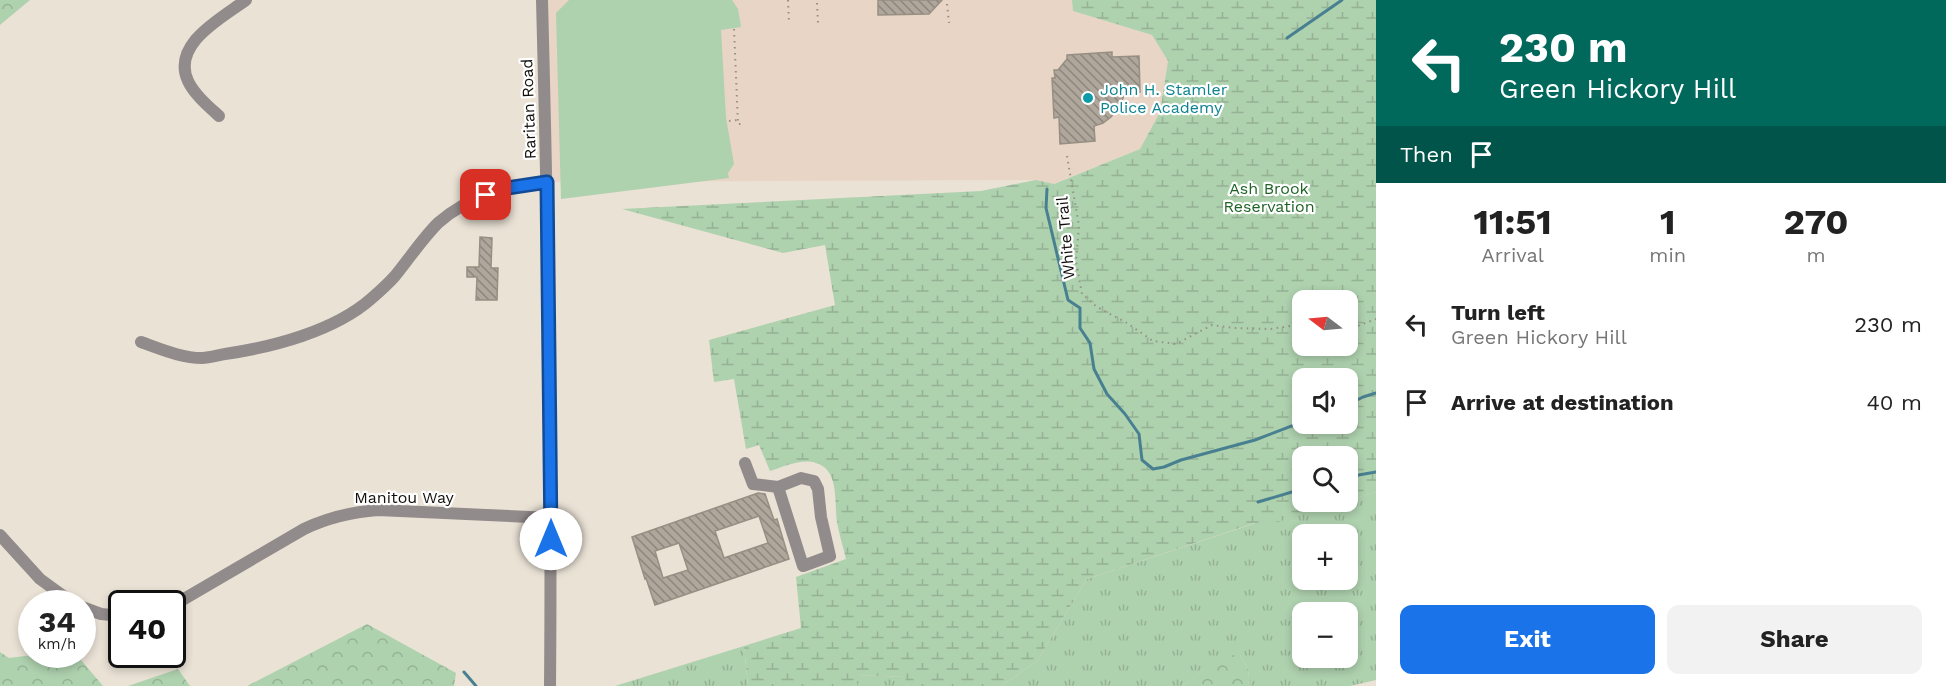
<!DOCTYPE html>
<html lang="en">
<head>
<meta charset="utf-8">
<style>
  :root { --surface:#fff; --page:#f2f2f2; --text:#222; --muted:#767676; --accent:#1a73e8 }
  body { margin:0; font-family:"Work Sans",sans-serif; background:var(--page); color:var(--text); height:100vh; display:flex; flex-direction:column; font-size:22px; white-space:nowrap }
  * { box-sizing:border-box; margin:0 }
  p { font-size:20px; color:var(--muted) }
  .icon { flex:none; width:33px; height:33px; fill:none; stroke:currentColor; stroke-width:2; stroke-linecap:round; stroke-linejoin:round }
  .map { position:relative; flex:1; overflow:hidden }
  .details { display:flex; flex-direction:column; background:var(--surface); width:570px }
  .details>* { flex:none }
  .hud { background:#00695c; color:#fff; overflow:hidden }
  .needle { width:39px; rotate:286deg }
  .controls { position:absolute; left:1292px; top:290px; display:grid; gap:12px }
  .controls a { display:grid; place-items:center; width:66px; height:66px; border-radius:12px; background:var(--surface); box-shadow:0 3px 9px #0003; font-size:30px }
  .speed { position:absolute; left:18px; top:590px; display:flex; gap:12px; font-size:30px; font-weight:700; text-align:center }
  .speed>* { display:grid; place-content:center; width:78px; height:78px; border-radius:50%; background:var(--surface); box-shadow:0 3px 9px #0003; line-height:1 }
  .speed small { font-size:15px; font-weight:400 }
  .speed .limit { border:3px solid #111; border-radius:9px; background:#fff; color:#111 }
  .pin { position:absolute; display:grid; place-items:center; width:51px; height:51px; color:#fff; margin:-26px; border-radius:12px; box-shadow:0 3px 9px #0006 }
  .me { position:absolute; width:66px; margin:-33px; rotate:0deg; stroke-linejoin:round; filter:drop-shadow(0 0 4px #0008) }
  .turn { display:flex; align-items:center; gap:21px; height:126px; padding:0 24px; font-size:27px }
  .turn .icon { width:78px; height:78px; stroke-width:2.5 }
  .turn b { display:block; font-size:42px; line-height:51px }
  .then { display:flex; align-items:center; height:57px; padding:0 24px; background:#0003; gap:12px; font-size:22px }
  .eta { display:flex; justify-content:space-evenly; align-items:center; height:102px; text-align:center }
  .eta b { font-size:36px; font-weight:700; line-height:42px }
  .button { display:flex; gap:12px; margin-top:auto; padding:12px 24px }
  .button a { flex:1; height:69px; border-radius:12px; background:var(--accent); color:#fff; font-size:24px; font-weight:700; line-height:69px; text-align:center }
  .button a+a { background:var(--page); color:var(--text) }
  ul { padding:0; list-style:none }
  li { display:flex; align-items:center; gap:18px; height:78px; padding:0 24px }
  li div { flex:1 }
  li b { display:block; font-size:22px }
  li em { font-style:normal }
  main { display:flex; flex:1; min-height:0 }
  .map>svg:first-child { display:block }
  .education { fill:#e8d5c6 }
  .grass { fill:url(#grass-tufts); fill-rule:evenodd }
  .forest { fill:url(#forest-crowns) }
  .wetland { fill:url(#wetland-marsh); fill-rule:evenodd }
  .garden { fill:#aed1ae }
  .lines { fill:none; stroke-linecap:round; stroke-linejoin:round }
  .stream { stroke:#498091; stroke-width:3 }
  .building { fill:url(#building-back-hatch); stroke:#978f83; stroke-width:1.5; fill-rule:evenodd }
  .path { stroke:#969087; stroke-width:2; stroke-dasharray:1.5 4.5; stroke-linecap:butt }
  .minor { stroke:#928b8b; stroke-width:12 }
  .route-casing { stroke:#114b97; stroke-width:15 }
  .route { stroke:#1a73e8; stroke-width:10 }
  .culture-dot { fill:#0f9aa8; stroke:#fff; stroke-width:2 }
  .labels { text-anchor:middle; stroke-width:4.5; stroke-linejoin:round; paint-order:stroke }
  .culture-label { font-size:16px; fill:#0d838f; stroke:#fff; text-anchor:start }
  .street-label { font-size:16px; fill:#120f0b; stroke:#fff }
  .park-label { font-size:16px; fill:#1f6426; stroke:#fff }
</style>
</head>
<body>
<main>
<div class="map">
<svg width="1376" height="686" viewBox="0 0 1376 686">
  <defs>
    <pattern id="grass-tufts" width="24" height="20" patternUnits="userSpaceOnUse" patternTransform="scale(1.5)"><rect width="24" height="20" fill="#aed1ae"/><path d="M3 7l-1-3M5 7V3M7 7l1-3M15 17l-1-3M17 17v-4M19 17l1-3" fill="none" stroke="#95b294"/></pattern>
    <pattern id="forest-crowns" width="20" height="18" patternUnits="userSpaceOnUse" patternTransform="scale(1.5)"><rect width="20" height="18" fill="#aed1ae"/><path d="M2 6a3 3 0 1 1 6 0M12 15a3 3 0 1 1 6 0" fill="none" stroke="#95b294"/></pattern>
    <pattern id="wetland-marsh" width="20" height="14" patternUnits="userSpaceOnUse" patternTransform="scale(1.5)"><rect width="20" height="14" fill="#aed1ae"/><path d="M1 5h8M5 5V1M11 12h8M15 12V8" fill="none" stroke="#95b294"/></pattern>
    <pattern id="building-back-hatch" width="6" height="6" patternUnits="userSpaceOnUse" patternTransform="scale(1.5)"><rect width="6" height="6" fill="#afa79b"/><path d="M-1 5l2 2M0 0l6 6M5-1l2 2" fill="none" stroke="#8d867d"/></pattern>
  </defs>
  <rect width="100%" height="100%" fill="#eae2d5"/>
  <!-- education -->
  <polygon class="education" points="542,0 1072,0 1073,11 1152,35 1168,61 1160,112 1140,149 1053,184 1036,180 547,182"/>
  <!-- grass -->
  <g class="grass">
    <path d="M1376,492v188l-26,6h-100l-2,-17 -8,-14h-17l-40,31h-182l36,-25 50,-82 169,-56 -1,5zM1302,534h45v45h-45zM1302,612h45v45h-45z"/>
    <polygon points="744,646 748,686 615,686"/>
    <polygon points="857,675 906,677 907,686 857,686"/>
  </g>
  <!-- forest -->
  <g class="forest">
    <polygon points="0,0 30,0 0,25"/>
    <polygon points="367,624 456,673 454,686 247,686"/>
    <polygon points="0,652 9,658 41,654 76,654 103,686 0,686"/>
    <polygon points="1222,655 1240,655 1248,669 1250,686 1183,686"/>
    <polygon points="178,669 190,686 128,686"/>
  </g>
  <!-- wetland -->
  <path class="wetland" d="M1072,0h304v492l-29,9v-45h-45v45h44l-91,28v-6l-168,56 -50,82 -36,25h-94l-2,-9 -48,-2v11h-109l-4,-40 57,-18 -5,-51 50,-18c-3,-13 -7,-25 -9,-37 -3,-19 3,-52 -21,-59 -14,-5 -33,4 -46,8l-11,-26 -13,4 -12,-70 -20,3 -5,-42 126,-35 -10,-60 -42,8 -161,-44 359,-18 55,-11 18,4 86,-35 20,-37 8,-51 -16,-26 -79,-24zM1302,300h45v45h-45zM1302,378h45v45h-45z"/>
  <!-- garden -->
  <polygon class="garden" points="569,0 732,0 738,9 741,27 721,30 726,118 734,164 728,173 729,178 561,199 556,13"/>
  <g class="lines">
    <!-- stream -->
    <g class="stream">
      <polyline points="1287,38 1342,0"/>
      <polyline points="1047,189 1046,208 1068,300 1080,308 1080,328 1090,343 1094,369 1107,394 1125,414 1139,434 1142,460 1153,469 1164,467 1181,460 1255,440 1302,422"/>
      <polyline points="1347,405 1363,397 1376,393"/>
      <polyline points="1347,477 1376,472"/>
      <polyline points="1258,502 1302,489"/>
      <polyline points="464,672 476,686"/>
    </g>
  </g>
  <!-- building -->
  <g class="building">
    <polygon points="878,0 942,0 929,14 878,15"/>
    <polygon points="1112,52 1112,57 1139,56 1140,92 1124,93 1122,102 1111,117 1103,123 1094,126 1095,141 1060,144 1059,117 1054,118 1052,78 1055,78 1054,70 1058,70 1067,59 1067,55"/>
    <polygon points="480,237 492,238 491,268 498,268 497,300 476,300 477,277 467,277 467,267 479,267"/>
    <path d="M758,493l7,1 9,26 3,-1 12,40 -134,46 -9,-27 -1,1 -13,-42zM759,516l9,27 -44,15 -9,-27zM679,543l9,27 -25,8 -8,-27z"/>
  </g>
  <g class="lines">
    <!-- path -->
    <g class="path">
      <polyline points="788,0 789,23"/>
      <polyline points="817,3 818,23"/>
      <polyline points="947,4 949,23"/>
      <polyline points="734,29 738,124 743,124"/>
      <polyline points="729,121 738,120"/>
      <polyline points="1067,156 1079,226 1076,261 1082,294 1097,307 1127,323 1153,341 1176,344 1212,325 1234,328 1270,329 1290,326 1302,332"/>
      <polyline points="1347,330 1376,319"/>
    </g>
    <!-- minor -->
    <g class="minor">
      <path d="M542,0c6,229 10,457 8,686"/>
      <path d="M219,116c-11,-10 -25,-22 -31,-35 -17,-37 34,-63 58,-81"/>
      <path d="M141,342c20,7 40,16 61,16 8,0 16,-3 23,-4 48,-7 110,-23 147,-56 8,-7 16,-14 23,-22 14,-17 27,-37 43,-53 33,-29 68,-35 109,-41"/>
      <polyline points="745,463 753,484 778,487"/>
      <polygon points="801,478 814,481 818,489 821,517 830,556 803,566 778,487"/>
      <polyline points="0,535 40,579 73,603"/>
      <path d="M172,606l132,-77c25,-12 47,-17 74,-19l173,8"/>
      <polyline points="82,607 101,614 122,616"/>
    </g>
  </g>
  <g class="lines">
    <!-- route casing -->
    <g class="route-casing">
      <polyline id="route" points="486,195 507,188 547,182 551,539"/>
    </g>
    <!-- route -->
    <use href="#route" class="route"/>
  </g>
  <!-- markers -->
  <circle class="culture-dot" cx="1088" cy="98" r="6"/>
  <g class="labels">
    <!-- culture labels -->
    <g class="culture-label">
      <text x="1100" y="95">John H. Stamler<tspan x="1100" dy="18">Police Academy</tspan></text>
    </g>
    <!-- street labels -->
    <g class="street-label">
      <text transform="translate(528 109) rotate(-92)" y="6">Raritan Road</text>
      <text transform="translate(1065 238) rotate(-95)" y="6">White Trail</text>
      <text x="404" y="503">Manitou Way</text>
    </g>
    <!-- park labels -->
    <g class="park-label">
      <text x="1269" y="194">Ash Brook<tspan x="1269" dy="18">Reservation</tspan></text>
    </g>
  </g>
</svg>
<div class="controls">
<a><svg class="needle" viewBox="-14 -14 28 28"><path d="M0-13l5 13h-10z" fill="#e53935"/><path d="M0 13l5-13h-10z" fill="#767676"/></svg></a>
<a><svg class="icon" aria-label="sound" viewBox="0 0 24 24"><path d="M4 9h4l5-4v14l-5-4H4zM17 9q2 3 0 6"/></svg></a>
<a><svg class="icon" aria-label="search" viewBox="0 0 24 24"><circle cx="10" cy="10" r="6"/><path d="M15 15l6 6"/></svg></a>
<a>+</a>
<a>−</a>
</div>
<div class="speed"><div>34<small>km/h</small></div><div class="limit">40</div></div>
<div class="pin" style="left:486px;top:195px;background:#d93025"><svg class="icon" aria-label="arrive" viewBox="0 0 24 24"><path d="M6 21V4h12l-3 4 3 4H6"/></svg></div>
<svg class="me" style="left:551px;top:539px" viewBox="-20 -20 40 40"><circle r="19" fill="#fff"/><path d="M0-13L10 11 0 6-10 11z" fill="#1a73e8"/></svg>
</div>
<section class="details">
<div class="hud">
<div class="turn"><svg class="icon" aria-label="left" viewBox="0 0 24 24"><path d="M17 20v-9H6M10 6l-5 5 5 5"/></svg><div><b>230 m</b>Green Hickory Hill</div></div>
<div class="then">Then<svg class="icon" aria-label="arrive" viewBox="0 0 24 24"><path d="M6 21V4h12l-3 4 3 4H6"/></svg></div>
</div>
<div class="eta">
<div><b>11:51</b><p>Arrival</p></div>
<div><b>1</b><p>min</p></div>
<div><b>270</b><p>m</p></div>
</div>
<ul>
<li><svg class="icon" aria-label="left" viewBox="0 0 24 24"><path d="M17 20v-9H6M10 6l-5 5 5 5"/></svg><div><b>Turn left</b><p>Green Hickory Hill</p></div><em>230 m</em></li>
<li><svg class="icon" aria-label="arrive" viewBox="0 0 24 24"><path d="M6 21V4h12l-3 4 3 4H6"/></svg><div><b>Arrive at destination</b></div><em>40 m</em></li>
</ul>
<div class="button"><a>Exit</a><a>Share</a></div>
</section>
</main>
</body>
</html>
